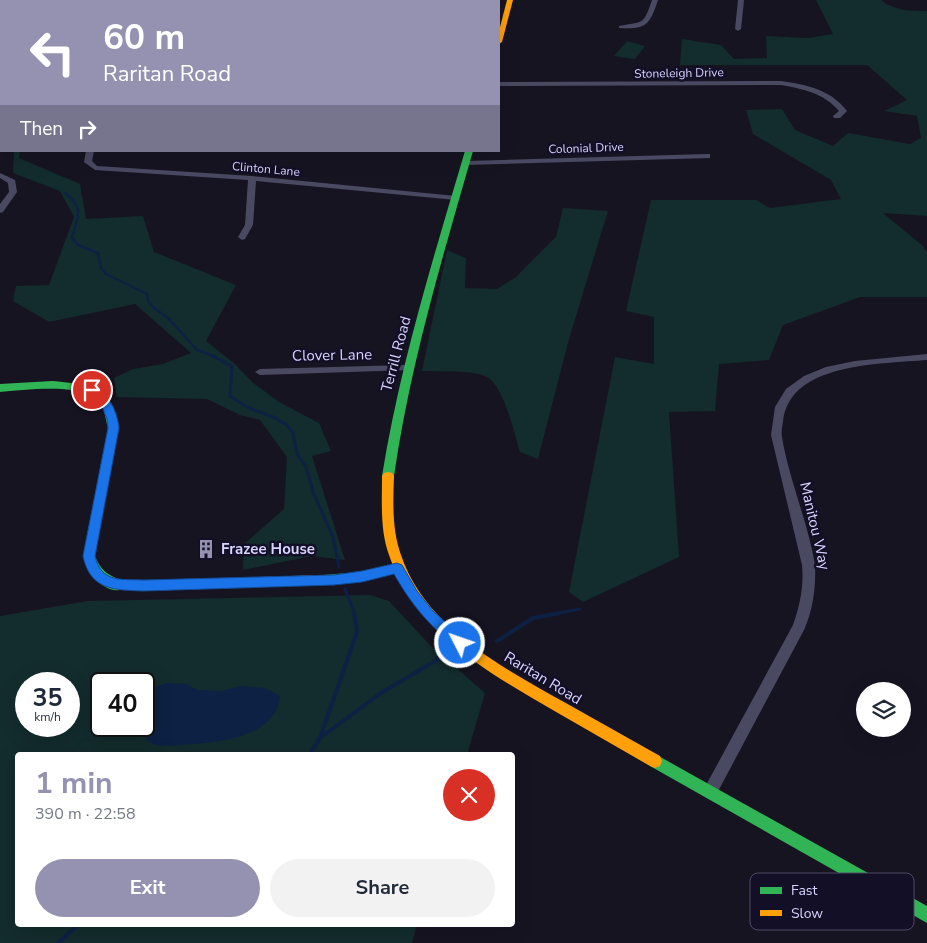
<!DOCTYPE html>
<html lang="en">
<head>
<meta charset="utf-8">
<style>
  :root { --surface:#fff; --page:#f2f2f3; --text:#1f2937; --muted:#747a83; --accent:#9591b1 }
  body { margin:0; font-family:"Nunito Sans",sans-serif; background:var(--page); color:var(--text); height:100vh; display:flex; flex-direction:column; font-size:19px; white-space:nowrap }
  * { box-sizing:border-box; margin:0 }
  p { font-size:16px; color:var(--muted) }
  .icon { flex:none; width:28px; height:28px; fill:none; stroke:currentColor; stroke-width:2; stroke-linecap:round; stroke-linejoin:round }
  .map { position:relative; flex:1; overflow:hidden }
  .panel { position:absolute; left:15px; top:752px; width:500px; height:175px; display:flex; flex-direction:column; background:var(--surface); border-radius:5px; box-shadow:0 5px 20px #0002 }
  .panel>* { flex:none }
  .banner { position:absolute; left:0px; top:0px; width:500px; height:152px; box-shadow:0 5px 20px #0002; background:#9591b1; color:#fff; overflow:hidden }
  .buttons { position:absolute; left:856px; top:682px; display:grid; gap:10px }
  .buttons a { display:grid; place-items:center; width:55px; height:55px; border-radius:50%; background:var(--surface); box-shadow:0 5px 20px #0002; font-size:25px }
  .speed { position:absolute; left:15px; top:672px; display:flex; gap:10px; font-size:25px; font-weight:700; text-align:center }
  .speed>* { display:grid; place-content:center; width:65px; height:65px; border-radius:50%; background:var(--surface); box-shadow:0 5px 20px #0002; line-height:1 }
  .speed small { font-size:12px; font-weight:400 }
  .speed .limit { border:2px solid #111; border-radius:8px; background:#fff; color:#111 }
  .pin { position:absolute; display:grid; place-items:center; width:42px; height:42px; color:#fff; margin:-21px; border:2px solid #fff; border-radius:50%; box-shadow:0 1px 5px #0007 }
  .me { position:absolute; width:55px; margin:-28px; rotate:311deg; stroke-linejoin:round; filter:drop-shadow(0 0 4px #0008) }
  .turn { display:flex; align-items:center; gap:18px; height:105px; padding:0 20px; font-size:22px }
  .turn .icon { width:65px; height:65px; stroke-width:2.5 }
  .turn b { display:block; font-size:35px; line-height:42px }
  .then { display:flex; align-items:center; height:48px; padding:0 20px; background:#0003; gap:10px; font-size:19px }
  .round { display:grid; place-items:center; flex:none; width:52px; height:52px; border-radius:26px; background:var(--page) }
  .headline { display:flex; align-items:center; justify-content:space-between; height:85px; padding:0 20px }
  h1 { font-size:30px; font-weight:700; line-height:38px; color:var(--accent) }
  .primary-button { display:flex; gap:10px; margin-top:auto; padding:10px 20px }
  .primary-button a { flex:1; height:58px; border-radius:30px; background:var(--accent); color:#fff; font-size:20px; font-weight:700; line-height:58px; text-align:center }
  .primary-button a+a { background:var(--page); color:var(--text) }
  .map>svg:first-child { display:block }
  .green { fill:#132c2d; fill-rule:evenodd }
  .water { fill:#0d2144 }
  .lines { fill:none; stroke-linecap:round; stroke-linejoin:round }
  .stream-far2 { stroke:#0d2144; stroke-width:2.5 }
  .stream-far1 { stroke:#0d2144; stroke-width:3 }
  .stream { stroke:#0d2144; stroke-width:4 }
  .street { fill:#4a4962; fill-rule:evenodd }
  .fast { fill:#30b455; fill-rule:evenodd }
  .slow { fill:#ff9f0a; fill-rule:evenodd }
  .route { fill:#1a73e8; stroke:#114b97 }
  .labels { text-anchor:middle; stroke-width:5; stroke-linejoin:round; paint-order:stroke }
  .far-street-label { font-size:12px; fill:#d9d4ff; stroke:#130f26 }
  .street-label { font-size:15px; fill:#d9d4ff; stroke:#130f26 }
  .poi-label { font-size:15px; font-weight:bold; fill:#d9d4ff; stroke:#130f26; text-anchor:start }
  .key { fill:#130f26; stroke:#4e4a67; stroke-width:1 }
  .key-label { font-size:14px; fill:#d9d4ff }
</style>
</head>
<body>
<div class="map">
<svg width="927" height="943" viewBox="0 0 927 943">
  <rect width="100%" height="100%" fill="#161421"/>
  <!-- green -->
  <g class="green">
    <path d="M816,0h65c13,11 30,11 46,11v205l-44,-3 40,33 4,6v45h-67l-77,28 -14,35 -50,4 -4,47 -46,1 10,145 -96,45 -14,-10 46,-235 39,7v-47l-28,-6 25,-111h105l14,8 71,-9 -10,-19 -78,-46 -7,-24 36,-1 13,21 38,16 15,-13 62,11 11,-6 -4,-22 -33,-5 23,-11 -40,-35h-187l2,-26 39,6 13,14 33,-1 -1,-22 42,2 25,-4z"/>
    <polygon points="627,41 645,46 635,59 614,56"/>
    <polygon points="14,151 20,151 19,158 80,184 86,219 143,216 154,252 236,285 206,341 235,364 252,382 279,402 319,423 331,451 312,456 345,560 312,556 243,570 244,544 284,509 287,457 260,420 240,415 207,399 117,397 114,378 133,369 163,364 191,353 135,304 49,322 13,301 16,286 49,285 74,217 60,191 13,173"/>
    <path d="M563,208l45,3 -39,128 -31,120 -18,-7c-6,-19 -16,-68 -35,-76 -13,-6 -48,-4 -63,-5l25,-121 19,8 -1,30 32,1 19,-12 40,-40z"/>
    <path d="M370,595l19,6 40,43 56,49 -18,62h-449v170h399l-5,18h-412v-327l88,-15zM26,684h43v42h-43zM101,684h43v42h-43z"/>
  </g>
  <!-- water -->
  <path class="water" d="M167,683l19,1 12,6 24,1 19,-5 24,2 15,8c-4,40 -57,46 -88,48 -11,1 -24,3 -35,1 -10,-2 -13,-10 -17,-19h4v-30l9,-8z"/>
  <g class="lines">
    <!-- stream-far2 -->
    <path class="stream-far2" d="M65,193c20,15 13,24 7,44l6,8 20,8 3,15 5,6 41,20 1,7 5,6 16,12 28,31 19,7"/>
    <!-- stream-far1 -->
    <g class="stream-far1">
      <polyline points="212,356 232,366 230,396 249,408 273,417 287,425 293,433 297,454 306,467 313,492 333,537 339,567"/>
      <polyline points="345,589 355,614"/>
      <polyline points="553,614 580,609"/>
    </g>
    <!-- stream -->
    <g class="stream">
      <polyline points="497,641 533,618 560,613"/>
      <polyline points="320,738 381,693 445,655"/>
      <polyline points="309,755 320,738 357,632 354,613"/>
      <polyline points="58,943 78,925"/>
    </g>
    <!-- street -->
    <g class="street">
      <polygon points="274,0 307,0 273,1"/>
      <path d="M652,0h6c-8,24 -11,30 -39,28v-2c25,-5 24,0 33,-26z"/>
      <polygon points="738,0 744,0 741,29 738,31 735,29"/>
      <rect x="0" y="17" width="1" height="4"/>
      <path d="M781,81c26,4 49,8 66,30l-7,7h-6l-1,-2 6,-5c-15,-18 -36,-22 -58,-26l-282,1v-4z"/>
      <polygon points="86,151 94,151 92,161 97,166 252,176 456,196 460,198 456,200 256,181 253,225 245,239 242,240 238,237 245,225 248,180 95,170 84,162"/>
      <polygon points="707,154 710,154 710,158 465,165 461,163 465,161"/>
      <polygon points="0,173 15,180 17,192 3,212 0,213 0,204 9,192 8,183 0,178"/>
      <path d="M927,354v6c-45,4 -138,2 -144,62 -1,5 -2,10 -1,15 7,43 26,85 33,128 1,23 -2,45 -11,65l-89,167 -5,2 -5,-2 -2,-5 2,-5 88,-162c7,-20 11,-39 9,-60l-31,-130 4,-28 11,-18 18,-13 22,-9 29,-6z"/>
      <polygon points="406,365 411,368 410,370 260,375 255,372 260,369"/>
    </g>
    <!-- fast -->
    <g class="fast">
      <path d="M465,151h8c-31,108 -63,214 -79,325l-2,3h-8l-2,-3c18,-111 51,-217 83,-325z"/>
      <path d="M52,381c22,2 48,3 60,24 4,6 5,16 6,23l-23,128c6,16 15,20 29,25l2,4 -2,4c-20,7 -36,-17 -41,-33l25,-128c-3,-10 -3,-22 -11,-29 -19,-16 -73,-9 -97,-7v-8z"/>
      <polygon points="397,563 401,564 403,568 401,572 362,582 323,585 319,584 317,580 319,576 323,575 362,572"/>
      <polygon points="655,754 927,906 927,923 650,766 648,761 650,756"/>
    </g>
    <!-- slow -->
    <g class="slow">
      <polygon points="507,0 513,0 502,42 499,44 499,31"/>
      <path d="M388,472l4,1 2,3c-1,27 -2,54 7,79 24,72 101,112 163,147 32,18 64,36 96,54l2,5 -2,5 -5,2 -5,-2c-33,-19 -66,-38 -99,-57 -65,-38 -137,-78 -162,-154 -9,-25 -7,-52 -7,-79l2,-3z"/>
      <polygon points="323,575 327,576 329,580 327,584 323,585 143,591 116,589 114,585 116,581 120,580 143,581"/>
    </g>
  </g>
  <!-- route -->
  <path class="route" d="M92,387c17,6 25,24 27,41l-24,128c6,27 26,23 48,24l191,-5 28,-4 35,-8 5,2 15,26 16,20 31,28 2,4 -2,4 -4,2 -5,-2c-28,-25 -42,-40 -61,-73l-32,8 -28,3 -191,6c-29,-1 -53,-1 -60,-35l25,-128 -1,-9 -6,-15 -14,-14z"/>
  <!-- icons -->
  <defs>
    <g id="building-bare" transform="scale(1.5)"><path d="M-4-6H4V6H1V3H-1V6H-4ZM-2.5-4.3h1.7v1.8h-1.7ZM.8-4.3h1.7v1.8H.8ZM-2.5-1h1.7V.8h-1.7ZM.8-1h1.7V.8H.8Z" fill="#9591b1" stroke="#130f26" stroke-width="2.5" paint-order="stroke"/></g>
  </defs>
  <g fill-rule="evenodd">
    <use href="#building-bare" x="206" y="549"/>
  </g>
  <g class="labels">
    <!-- far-street labels -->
    <g class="far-street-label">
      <text transform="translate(679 73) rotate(-1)" y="4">Stoneleigh Drive</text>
      <text transform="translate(586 148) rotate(-2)" y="4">Colonial Drive</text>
      <text transform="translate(266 169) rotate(5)" y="4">Clinton Lane</text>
    </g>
    <!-- street labels -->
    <g class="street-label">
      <text transform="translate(396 354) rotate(-75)" y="5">Terrill Road</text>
      <text transform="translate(332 355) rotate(-1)" y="5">Clover Lane</text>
      <text transform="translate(815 526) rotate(77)" y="5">Manitou Way</text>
      <text transform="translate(543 678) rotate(31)" y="5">Raritan Road</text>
    </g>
    <!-- poi labels -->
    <g class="poi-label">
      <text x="221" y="554">Frazee House</text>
    </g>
  </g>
  <!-- legend -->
  <rect x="750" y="873" width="164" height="57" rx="8" class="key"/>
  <rect x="760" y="887" width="22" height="7" fill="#30b455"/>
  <rect x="760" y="910" width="22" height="6" fill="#ff9f0a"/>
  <g class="key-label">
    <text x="791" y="895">Fast</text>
    <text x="791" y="918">Slow</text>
  </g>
</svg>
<div class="buttons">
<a><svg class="icon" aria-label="layers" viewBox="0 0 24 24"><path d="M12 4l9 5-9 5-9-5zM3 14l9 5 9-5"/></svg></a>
</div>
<div class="speed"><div>35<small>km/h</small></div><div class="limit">40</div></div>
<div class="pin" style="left:92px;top:390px;background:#d93025"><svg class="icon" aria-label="arrive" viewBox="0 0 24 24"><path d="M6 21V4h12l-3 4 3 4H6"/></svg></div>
<svg class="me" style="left:460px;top:643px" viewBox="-20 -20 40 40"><circle r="17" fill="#1a73e8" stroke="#fff" stroke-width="3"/><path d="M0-11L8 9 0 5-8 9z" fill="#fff"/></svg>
<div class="banner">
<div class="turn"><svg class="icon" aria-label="left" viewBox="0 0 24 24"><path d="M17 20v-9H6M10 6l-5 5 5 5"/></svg><div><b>60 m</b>Raritan Road</div></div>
<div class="then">Then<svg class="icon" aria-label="right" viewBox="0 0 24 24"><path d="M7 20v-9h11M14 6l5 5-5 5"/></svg></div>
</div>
<section class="panel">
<div class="headline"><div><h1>1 min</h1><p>390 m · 22:58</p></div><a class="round" style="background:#d93025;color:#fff"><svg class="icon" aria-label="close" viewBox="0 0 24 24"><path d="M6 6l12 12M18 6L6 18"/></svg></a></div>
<div class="primary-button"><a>Exit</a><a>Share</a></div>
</section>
</div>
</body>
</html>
